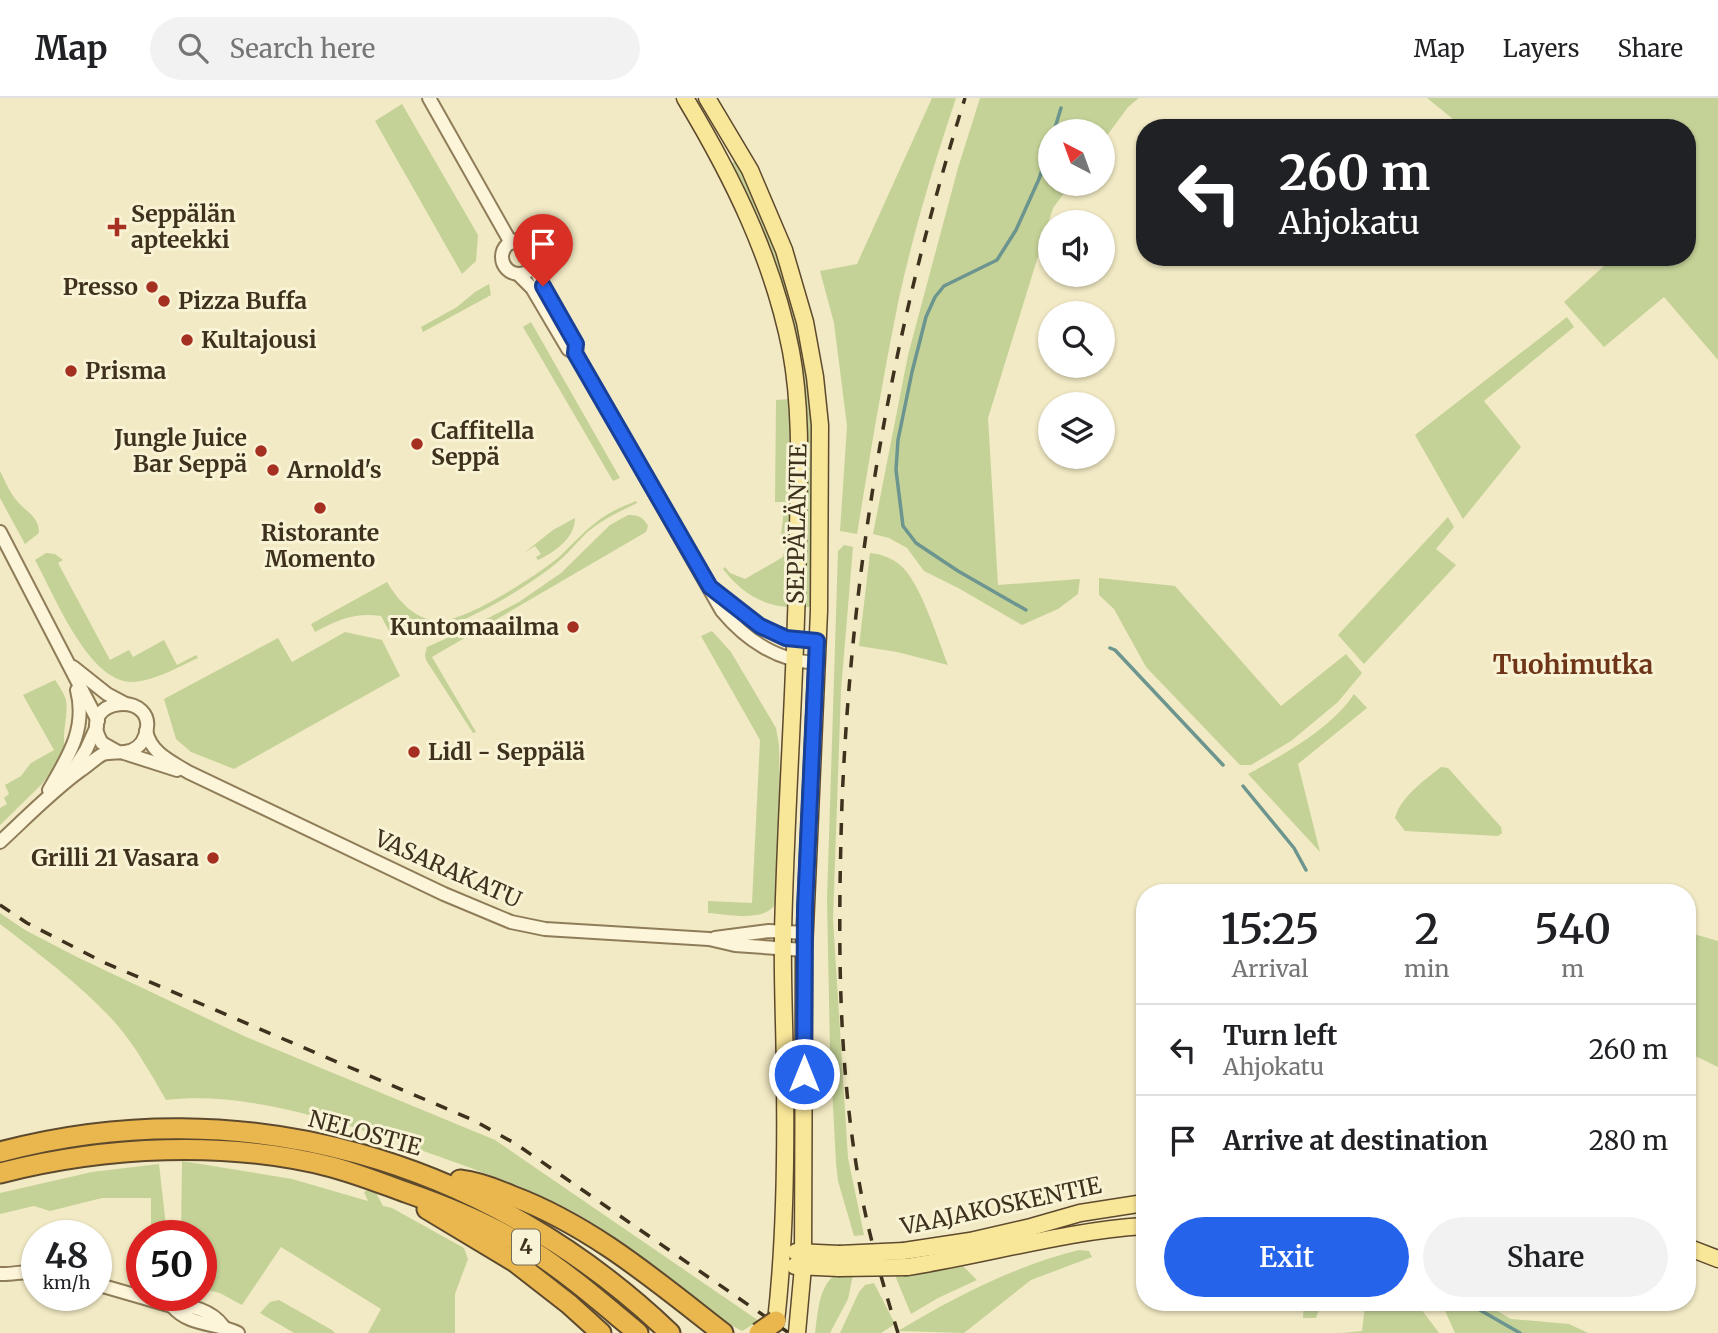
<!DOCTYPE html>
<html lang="en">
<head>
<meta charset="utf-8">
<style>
  :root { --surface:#fff; --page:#f2f2f2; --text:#202124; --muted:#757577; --line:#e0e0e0; --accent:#2563eb }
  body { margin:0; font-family:Merriweather,serif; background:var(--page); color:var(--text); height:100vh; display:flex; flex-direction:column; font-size:26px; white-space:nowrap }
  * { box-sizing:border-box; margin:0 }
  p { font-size:23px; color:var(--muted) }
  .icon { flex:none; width:38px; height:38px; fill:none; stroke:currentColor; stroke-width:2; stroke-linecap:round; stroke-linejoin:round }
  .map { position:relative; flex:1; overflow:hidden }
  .sheet { position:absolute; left:1136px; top:786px; width:560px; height:427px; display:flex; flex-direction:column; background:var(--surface); border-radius:28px; box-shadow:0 2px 5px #0004 }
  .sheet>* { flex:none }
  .hud { position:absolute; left:1136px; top:21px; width:560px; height:147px; border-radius:28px; box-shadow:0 2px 5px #0004; background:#202124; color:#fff; overflow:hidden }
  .needle { width:46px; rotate:319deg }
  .controls { position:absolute; left:1038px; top:21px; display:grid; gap:14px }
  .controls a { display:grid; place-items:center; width:77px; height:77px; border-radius:50%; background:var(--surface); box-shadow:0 2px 5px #0004; font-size:35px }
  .speed { position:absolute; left:21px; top:1122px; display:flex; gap:14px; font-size:35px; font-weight:700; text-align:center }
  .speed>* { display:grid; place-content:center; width:91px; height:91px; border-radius:50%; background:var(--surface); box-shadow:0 2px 5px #0004; line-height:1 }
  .speed small { font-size:18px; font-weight:400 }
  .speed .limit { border:10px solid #d22; background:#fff; color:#111 }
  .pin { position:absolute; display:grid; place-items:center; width:60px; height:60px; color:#fff; margin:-72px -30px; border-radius:50% 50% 50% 0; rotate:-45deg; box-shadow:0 0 7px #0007 }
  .pin .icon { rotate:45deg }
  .me { position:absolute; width:77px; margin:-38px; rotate:0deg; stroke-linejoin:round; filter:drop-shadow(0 0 5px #0008) }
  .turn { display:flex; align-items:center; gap:24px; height:147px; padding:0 28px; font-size:32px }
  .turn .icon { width:91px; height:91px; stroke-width:2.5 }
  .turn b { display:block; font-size:49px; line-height:60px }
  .eta { display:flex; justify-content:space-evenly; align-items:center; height:119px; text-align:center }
  .eta b { font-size:42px; font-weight:600; line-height:49px }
  .primary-button { display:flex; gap:14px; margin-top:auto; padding:14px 28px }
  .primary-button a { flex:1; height:80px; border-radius:42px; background:var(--accent); color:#fff; font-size:28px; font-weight:600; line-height:80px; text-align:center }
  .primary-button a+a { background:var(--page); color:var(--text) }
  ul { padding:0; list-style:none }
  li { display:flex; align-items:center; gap:21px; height:91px; padding:0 28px; border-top:2px solid var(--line) }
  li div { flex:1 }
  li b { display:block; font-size:26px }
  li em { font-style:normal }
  header { display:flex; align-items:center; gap:42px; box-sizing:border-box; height:98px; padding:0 35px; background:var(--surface); border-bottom:2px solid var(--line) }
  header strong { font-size:33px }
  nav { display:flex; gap:38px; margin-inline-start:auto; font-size:24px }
  .search { width:490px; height:63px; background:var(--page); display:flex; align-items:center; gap:18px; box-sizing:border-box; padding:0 24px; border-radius:38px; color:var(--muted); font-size:26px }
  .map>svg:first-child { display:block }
  .green { fill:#c4d297 }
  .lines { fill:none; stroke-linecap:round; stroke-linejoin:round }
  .stream { stroke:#6c958f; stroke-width:3.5 }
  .minor-casing { stroke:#8f7c58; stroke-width:16 }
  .major-casing { stroke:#5d492d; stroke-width:19 }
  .highway-casing { stroke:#5d492d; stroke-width:23 }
  .minor { stroke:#fcf5d9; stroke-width:12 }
  .major { stroke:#f8e699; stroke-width:16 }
  .highway { stroke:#e9b74e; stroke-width:19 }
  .rail { stroke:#3e311e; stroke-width:3.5; stroke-dasharray:12 12; stroke-linecap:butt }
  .major-bridge-casing { stroke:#5d492d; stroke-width:19; stroke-linecap:butt }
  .highway-bridge-casing { stroke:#5d492d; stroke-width:23; stroke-linecap:butt }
  .major-bridge { stroke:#f8e699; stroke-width:16 }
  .highway-bridge { stroke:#e9b74e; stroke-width:19 }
  .route-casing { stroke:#184099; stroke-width:18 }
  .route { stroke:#2563eb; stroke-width:12 }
  .poi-dot { fill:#a53022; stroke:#f9f3d5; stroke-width:2.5 }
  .labels { text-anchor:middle; stroke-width:6; stroke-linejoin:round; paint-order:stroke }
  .shield { fill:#f9f3d5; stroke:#766b55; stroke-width:2 }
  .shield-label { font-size:21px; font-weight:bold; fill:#3e311e }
  .poi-label { font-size:23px; font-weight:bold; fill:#3e311e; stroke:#f9f3d5; text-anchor:start }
  .street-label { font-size:23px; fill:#3e311e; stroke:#f9f3d5 }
  .quarter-label { font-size:26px; font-weight:bold; fill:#6f3519; stroke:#f9f3d5 }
</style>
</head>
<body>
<header>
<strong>Map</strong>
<div class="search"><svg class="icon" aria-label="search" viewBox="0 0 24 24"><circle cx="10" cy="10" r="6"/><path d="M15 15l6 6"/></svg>Search here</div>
<nav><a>Map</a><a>Layers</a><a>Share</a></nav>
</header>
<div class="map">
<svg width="1718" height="1235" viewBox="0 0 1718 1235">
  <rect width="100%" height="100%" fill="#f2eac4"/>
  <!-- green -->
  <g class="green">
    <path d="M932,0h24c-22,65 -42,133 -57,200 -16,78 -29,157 -42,236l-17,-3 7,-105 -13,-103 -14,-52 37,-7z"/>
    <polygon points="980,0 1139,0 1128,9 1103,43 1102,33 1050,33 1050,86 1071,86 1053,110 988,320 998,487 1080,481 1078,496 1058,511 1022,527 960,491 924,473 907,450 889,440 873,436 908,257 958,70"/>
    <polygon points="1427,0 1718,0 1718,262 1664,199 1604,249 1564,204 1614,159 1687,159 1687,30 1464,30"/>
    <polygon points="402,6 478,137 476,163 462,176 375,23"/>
    <polygon points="738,62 771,136 799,230 805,263 813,325 810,509 804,509 782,189 757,117 732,65"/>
    <polygon points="489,186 491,197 423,234 421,229 457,209 475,194"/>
    <polygon points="1567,219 1574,229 1484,303 1521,349 1463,421 1415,337"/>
    <polygon points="531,224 620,380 613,383 523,229"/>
    <path d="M790,301l5,101 -8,107c-27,-2 -48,-17 -64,-38l2,-2 5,6 15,6 38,-22 3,-14 -5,-8 4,-33h-10l1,-102z"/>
    <path d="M0,373c5,10 10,22 17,30 10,12 22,15 22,32l-14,11 -25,-46z"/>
    <path d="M636,403l1,2c-16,8 -32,15 -47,27 -11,9 -20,22 -31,31 -32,27 -92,62 -133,72 -13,4 -25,1 -37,-2l-8,-15c-25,-4 -44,4 -66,16l-4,-8 76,-42c11,18 26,36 49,39 26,3 102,-46 123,-64 12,-11 22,-23 35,-33 12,-11 28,-17 42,-23z"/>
    <path d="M628,417c11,0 15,2 20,11l-2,6 -214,125 44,75 -3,1 -47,-73 -1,-5 2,-8 36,-16 56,-29 42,-29 49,-48z"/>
    <polygon points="1448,419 1454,429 1436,451 1456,467 1364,566 1338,537"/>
    <path d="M575,420c0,20 -20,34 -37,42l-2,-3 5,-3 -6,-8 -11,7 29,-23z"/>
    <polygon points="844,447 853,449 841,592 833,821 848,1060 864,1137 854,1138 838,1083 836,1065 830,952 827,802 838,453"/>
    <path d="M46,455l9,1 8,6 -5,3 52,97 19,-10 4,7 31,-17 13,25 19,-10 2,3c-20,9 -43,23 -66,24 -44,0 -78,-88 -97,-122z"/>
    <path d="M870,455c11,1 22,5 30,12 20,16 38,75 48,100l-51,-13 -38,-6z"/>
    <polygon points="1099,480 1175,488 1281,608 1346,556 1362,575 1338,604 1291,643 1251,667 1240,667 1146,569 1114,511 1099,497"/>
    <path d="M712,533l19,21 45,76 3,17 1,47 -3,109c-10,23 -49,13 -69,12v-12l44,2 8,-163 -59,-104z"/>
    <polygon points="345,534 382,542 400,578 234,671 191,654 176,641 164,601 278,540 292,564"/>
    <path d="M55,582c4,6 9,13 11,20 3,18 -6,35 0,52l-25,33 -41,40v-17l7,-4 -3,-6 5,-4 -4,-9 16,-9 10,-13 23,-13 -31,-55z"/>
    <path d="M1354,596l13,14 -69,56 22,88 -72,-78c35,-19 84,-46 106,-80z"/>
    <path d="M1441,669l7,1 53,59 1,6 -4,3 -93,-5 -10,-13c6,-22 29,-37 46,-51z"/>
    <path d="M0,815l25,17 52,27 167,79 251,104 264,181 -17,10c-43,-22 -79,-54 -117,-83 -11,-9 -22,-19 -34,-26 -39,-25 -88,-42 -131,-58 -86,-31 -202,-75 -294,-64 -16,-28 -33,-58 -54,-81 -34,-36 -73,-65 -112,-95z"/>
    <polygon points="1687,834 1718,843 1718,969 1687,954"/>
    <polygon points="182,1063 292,1081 368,1103 364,1094 373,1089 383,1108 392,1110 464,1150 468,1161 455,1196 455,1235 368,1235 381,1211 281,1149 242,1207 220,1195 207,1192 201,1185 201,1138 181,1138"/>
    <polygon points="159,1066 167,1137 151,1137 151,1100 102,1100 50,1113 34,1108 0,1116 0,1095 92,1074"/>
    <path d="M1079,1152l10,1 3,6 -61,23 -67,53 -66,-2c55,-33 118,-66 181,-81z"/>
    <polygon points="962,1167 977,1182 938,1200 911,1216 894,1175"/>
    <path d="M853,1177l-5,24 -18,34h-15c3,-20 3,-42 18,-57z"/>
    <polygon points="874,1185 895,1226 881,1235 840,1235 859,1194 865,1187"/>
    <polygon points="279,1202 332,1232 335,1235 294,1235 260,1215 270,1204"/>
    <polygon points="1304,1204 1416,1204 1439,1235 1341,1235 1362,1233 1365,1208 1341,1209 1321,1206 1316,1220 1303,1220"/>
    <polygon points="1441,1204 1482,1204 1511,1221 1569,1226 1588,1235 1455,1235"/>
  </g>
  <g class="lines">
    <!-- stream -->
    <g class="stream">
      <polyline points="1054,33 1061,10"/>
      <polyline points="1026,512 958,473 916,445 903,428 896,372 898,342 912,274 926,219 935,199 944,188 997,162 1016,132 1039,81 1050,48"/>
      <polyline points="1110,550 1115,552 1223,667"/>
      <polyline points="1243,688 1294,750 1306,772"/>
      <polyline points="1311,789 1313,794"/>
      <polyline points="1466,1204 1520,1235"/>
    </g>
    <!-- minor casing -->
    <g class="minor-casing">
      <g id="minor">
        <polyline points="429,0 511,145"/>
        <circle cx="519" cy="159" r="17"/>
        <polyline points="534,167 543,189 576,246 575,255"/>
        <path d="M518,176l14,14 36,61 7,4 147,258c24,29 56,50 94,52"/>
        <polyline points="0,434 98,623"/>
        <path d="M713,492c32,27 59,50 104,51"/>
        <polyline points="73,569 107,596 124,605"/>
        <path d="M146,633c5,22 24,30 42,41l256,122 67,28 34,7 164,10 26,6 69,5"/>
        <polyline points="124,655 177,672"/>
        <polyline points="70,677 86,652 97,628"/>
        <path d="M49,692c19,-33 38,-61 28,-100"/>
        <path d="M0,744c27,-25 52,-51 81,-72 8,-5 14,-12 22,-16 7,-2 14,-1 22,-2 9,-1 17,-7 20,-16 17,-47 -72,-40 -43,7l16,9"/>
        <polyline points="715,840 769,833 805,835"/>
        <path d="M0,1176c12,1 26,-4 37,-1"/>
        <path d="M96,1186l76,22c19,-2 40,5 51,20"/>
        <path d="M172,1208c18,21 44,16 66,27"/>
      </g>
    </g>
    <!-- major casing -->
    <g class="major-casing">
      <g id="major">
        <path d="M685,0c48,80 88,161 106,253 11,60 8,121 7,181 -1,134 -12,267 -15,401 -1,50 2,100 2,150 1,79 0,160 -9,238"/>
        <polyline points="707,0 750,72 784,152 805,224 815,279 820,327 819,513 804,852 803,1169 797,1235"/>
        <polyline points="1687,1149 1718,1161"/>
        <polyline points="904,1153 970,1143 1031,1129 1080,1115 1144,1105"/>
        <polyline points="796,1154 839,1156"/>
        <polyline points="795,1168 839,1170"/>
        <path d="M907,1169c79,-12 157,-36 237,-41"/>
      </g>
    </g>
    <!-- highway casing -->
    <g class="highway-casing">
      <g id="highway">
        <path d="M0,1054c243,-65 490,9 670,181"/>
        <path d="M0,1075c105,-27 227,-33 332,-6 26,7 51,17 76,26 43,15 86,33 125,58 37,24 71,54 105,82"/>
        <path d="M460,1082c18,2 36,9 52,16 80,30 144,85 211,137"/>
        <polyline points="427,1111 515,1164 569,1206 601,1235"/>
      </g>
    </g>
    <!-- minor -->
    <use href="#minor" class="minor"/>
    <!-- major -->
    <use href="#major" class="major"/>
    <!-- highway -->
    <use href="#highway" class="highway"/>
    <!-- rail -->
    <g class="rail">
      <polyline points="0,807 27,825 103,864 473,1022 516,1046 789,1235"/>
      <path d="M898,1235c-15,-48 -29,-97 -38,-146 -23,-126 -22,-256 -18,-384 10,-244 50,-472 123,-705"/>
    </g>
    <!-- major-bridge casing -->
    <g class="major-bridge-casing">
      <g id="major-bridge">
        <polyline points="839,1156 904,1153"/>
        <polyline points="839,1170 907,1169"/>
      </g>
    </g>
    <!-- highway-bridge casing -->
    <g class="highway-bridge-casing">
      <polyline id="highway-bridge" points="759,1235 776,1223"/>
    </g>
    <!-- major-bridge -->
    <use href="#major-bridge" class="major-bridge"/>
    <!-- highway-bridge -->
    <use href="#highway-bridge" class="highway-bridge"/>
  </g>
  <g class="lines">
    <!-- route casing -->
    <g class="route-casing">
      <polyline id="route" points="543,188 576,246 575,255 710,489 760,528 786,540 817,543 805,811 804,976"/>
    </g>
    <!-- route -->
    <use href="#route" class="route"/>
  </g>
  <!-- markers -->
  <g class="poi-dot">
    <path d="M113.5 118.5h7v7h7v7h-7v7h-7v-7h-7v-7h7z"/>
    <circle cx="152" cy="189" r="7"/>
    <circle cx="164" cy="203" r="7"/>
    <circle cx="187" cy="242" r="7"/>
    <circle cx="71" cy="273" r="7"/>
    <circle cx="417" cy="346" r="7"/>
    <circle cx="261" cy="353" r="7"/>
    <circle cx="273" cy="372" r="7"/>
    <circle cx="320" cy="410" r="7"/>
    <circle cx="573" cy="529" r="7"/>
    <circle cx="414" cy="654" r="7"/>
    <circle cx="213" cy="760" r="7"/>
  </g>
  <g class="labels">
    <!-- shield labels -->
    <rect class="shield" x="512" y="1131.5" width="28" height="35" rx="5"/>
    <g class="shield-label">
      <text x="526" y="1156">4</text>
    </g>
    <!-- poi labels -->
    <g class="poi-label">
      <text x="131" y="124">Seppälän<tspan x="131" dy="26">apteekki</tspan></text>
      <text x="138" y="197" text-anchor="end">Presso</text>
      <text x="178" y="211">Pizza Buffa</text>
      <text x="201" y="250">Kultajousi</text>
      <text x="85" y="281">Prisma</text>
      <text x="431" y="341">Caffitella<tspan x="431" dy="26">Seppä</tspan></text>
      <text x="247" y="348" text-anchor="end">Jungle Juice<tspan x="247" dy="26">Bar Seppä</tspan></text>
      <text x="287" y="380">Arnold's</text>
      <text x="320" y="443" text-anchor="middle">Ristorante<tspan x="320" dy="26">Momento</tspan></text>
      <text x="559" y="537" text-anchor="end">Kuntomaailma</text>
      <text x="428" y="662">Lidl - Seppälä</text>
      <text x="199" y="768" text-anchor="end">Grilli 21 Vasara</text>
    </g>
    <!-- street labels -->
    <g class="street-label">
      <text transform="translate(797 426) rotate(-89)" y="8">SEPPÄLÄNTIE</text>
      <text transform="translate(448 771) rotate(24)" y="8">VASARAKATU</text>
      <text transform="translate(365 1035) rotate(15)" y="8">NELOSTIE</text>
      <text transform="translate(1001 1108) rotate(-12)" y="8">VAAJAKOSKENTIE</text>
    </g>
    <!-- quarter labels -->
    <g class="quarter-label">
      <text x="1573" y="576">Tuohimutka</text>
    </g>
  </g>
</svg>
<div class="controls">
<a><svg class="needle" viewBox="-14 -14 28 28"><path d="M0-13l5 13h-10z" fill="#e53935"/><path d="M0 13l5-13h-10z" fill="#757577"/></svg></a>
<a><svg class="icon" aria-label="sound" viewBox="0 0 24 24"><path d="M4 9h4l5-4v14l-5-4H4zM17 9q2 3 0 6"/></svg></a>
<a><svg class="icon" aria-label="search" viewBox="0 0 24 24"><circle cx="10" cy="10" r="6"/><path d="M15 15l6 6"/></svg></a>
<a><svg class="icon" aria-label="layers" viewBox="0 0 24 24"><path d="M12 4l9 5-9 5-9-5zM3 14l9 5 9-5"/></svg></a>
</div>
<div class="speed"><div>48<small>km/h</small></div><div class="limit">50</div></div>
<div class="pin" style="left:543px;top:188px;background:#d93025"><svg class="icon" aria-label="arrive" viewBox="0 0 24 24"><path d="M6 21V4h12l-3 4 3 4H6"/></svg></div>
<svg class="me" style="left:804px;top:976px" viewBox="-20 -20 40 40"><circle r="17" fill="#2563eb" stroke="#fff" stroke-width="3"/><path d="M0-11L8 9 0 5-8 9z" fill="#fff"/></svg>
<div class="hud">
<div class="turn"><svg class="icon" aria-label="left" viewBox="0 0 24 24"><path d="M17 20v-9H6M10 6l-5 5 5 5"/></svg><div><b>260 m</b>Ahjokatu</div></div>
</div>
<section class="sheet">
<div class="eta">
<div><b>15:25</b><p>Arrival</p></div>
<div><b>2</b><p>min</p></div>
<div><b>540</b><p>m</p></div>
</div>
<ul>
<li><svg class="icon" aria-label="left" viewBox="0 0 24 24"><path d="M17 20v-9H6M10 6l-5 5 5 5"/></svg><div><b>Turn left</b><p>Ahjokatu</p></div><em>260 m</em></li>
<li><svg class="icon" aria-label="arrive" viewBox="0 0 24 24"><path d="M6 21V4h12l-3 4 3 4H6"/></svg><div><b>Arrive at destination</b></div><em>280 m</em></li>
</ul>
<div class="primary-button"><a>Exit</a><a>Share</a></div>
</section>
</div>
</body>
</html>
